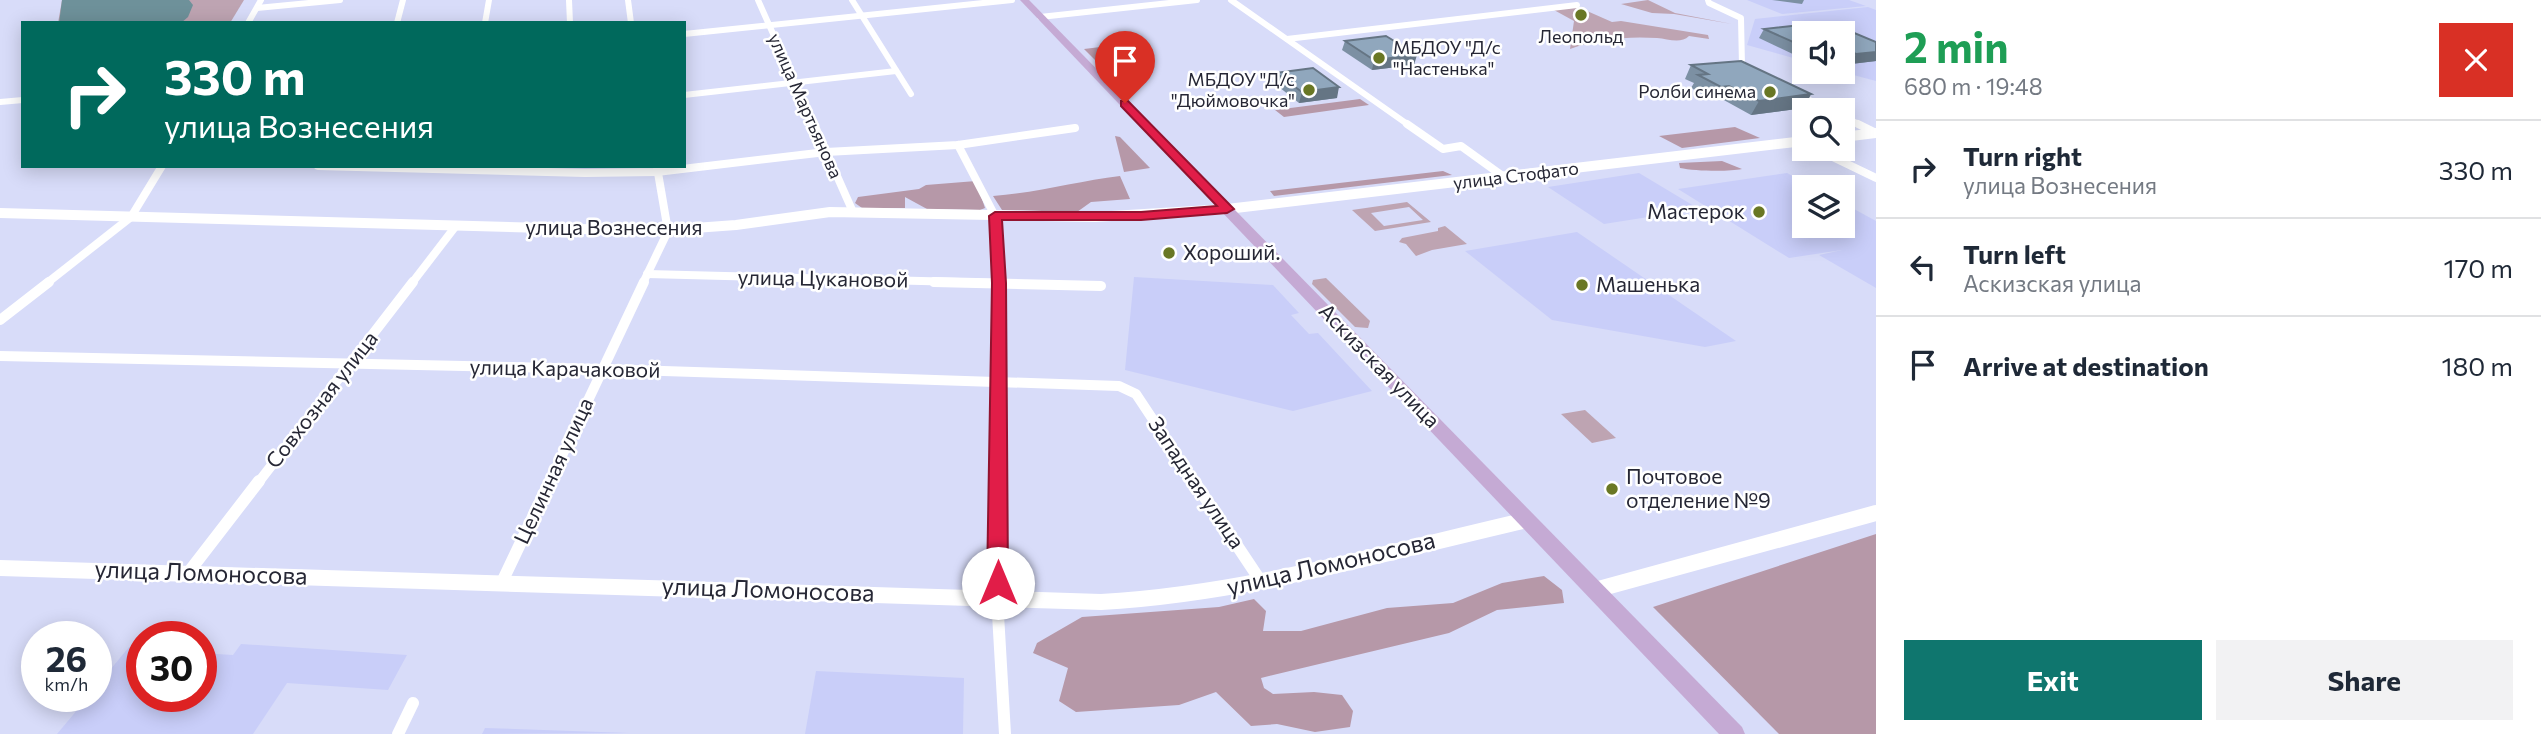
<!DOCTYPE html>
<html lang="en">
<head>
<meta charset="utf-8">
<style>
  :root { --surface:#fff; --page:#f2f2f3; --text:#1f2937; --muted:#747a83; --line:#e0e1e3; --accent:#0f766e }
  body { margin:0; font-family:Commissioner,sans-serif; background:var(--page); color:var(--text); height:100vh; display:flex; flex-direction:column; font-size:26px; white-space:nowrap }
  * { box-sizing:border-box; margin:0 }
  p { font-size:23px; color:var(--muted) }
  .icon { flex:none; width:38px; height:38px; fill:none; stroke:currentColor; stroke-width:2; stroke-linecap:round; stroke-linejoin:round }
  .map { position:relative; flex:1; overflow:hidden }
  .drawer { display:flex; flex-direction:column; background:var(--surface); width:665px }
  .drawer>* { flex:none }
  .guide { position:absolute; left:21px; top:21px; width:665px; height:147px; border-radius:0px; box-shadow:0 4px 18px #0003; background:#00695c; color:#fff; overflow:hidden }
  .controls { position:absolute; left:1792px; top:21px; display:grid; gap:14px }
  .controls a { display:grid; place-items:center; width:63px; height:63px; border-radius:0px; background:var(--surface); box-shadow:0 4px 18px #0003; font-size:35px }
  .speed { position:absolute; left:21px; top:621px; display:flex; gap:14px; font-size:35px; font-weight:700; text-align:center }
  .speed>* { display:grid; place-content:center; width:91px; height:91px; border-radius:50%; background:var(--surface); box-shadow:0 4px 18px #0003; line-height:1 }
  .speed small { font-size:18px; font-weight:400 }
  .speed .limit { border:10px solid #d22; background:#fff; color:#111 }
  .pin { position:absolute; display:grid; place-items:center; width:60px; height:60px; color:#fff; margin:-72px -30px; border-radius:50% 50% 50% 0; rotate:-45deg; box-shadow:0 0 7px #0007 }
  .pin .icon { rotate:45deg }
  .me { position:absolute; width:77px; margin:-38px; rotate:0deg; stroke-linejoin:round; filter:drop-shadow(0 0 5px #0008) }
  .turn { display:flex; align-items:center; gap:24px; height:147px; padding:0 28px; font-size:32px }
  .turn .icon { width:91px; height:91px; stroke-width:2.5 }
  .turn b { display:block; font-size:49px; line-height:60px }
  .round { display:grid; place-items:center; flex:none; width:74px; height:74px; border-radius:0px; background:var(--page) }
  .head { display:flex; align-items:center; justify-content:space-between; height:119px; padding:0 28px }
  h1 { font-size:42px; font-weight:700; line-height:52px; color:#1e9e55 }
  .action { display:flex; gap:14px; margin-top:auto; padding:14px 28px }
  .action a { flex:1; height:80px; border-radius:0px; background:var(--accent); color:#fff; font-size:28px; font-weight:700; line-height:80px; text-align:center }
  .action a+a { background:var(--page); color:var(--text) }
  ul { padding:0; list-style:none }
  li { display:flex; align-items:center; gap:21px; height:98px; padding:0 28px; border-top:2px solid var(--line) }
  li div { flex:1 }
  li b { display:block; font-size:26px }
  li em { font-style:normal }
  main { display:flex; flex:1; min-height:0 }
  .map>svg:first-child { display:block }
  .built { fill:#c9cef9 }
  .green { fill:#bea4b2; fill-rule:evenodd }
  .forest { fill:#b698a8 }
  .water { fill:#6e919a }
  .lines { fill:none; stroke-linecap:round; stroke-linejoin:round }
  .minor-far3 { stroke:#fff; stroke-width:6 }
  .minor-far2 { stroke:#fff; stroke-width:8 }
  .minor-far1 { stroke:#fff; stroke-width:10 }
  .minor { stroke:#fff; stroke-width:12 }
  .tertiary-far1 { stroke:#fff; stroke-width:10 }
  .tertiary { stroke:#fff; stroke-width:16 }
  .primary { fill:#c5aad4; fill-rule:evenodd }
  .wall { fill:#7c90a3 }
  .shaded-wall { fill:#657584 }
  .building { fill:#90a7bd; stroke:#657584; stroke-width:2 }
  .route { fill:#e11d48; stroke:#92132f; stroke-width:2 }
  .poi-dot { fill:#697724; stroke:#fff; stroke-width:2.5 }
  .labels { text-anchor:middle; stroke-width:5; stroke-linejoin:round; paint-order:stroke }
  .far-poi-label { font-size:18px; fill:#262735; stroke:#fff; text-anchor:end }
  .far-street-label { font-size:18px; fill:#262735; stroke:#fff }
  .poi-label { font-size:21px; fill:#262735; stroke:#fff; text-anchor:start }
  .street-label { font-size:21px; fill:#262735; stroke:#fff }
  .near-street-label { font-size:24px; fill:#262735; stroke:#fff }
</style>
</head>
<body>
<main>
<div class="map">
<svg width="1876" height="734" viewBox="0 0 1876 734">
  <rect width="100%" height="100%" fill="#d8dcf9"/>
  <!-- built -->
  <g class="built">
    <polygon points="1747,0 1849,0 1866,6 1782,14"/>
    <polygon points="1868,7 1876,10 1876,81 1842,72 1843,33 1804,33 1804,61 1747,45 1755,19"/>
    <polygon points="1639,173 1699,209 1604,224 1548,187"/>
    <polygon points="1787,173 1813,187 1804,187 1804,226 1843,226 1843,203 1876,221 1876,288 1819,255 1842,250 1789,258 1678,189"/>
    <polygon points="1577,232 1736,341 1705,347 1552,320 1465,251"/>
    <polygon points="1134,277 1273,285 1299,313 1291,315 1309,334 1318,333 1372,391 1293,411 1125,370"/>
    <polygon points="241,644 407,655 388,690 287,683 253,734 57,734 88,697 96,696 96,687 129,647 142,648 142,696 201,696 201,653 233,655"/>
    <polygon points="816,671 964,678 963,734 805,734"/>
    <polygon points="485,728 629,733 482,734"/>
  </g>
  <!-- green -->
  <g class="green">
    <polygon points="62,0 244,0 230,23 58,23"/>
    <polygon points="1648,0 1675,13 1732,24 1674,14 1652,13 1621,4"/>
    <path d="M1578,7l34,15 9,-1 87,14 1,4 -20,-3c-8,8 -21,3 -32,2 -29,-2 -61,1 -87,11l4,-28 -20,-11z"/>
    <path d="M1407,202l24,20 -56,9 -23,-21zM1409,207l14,13 -39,6 -13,-13z"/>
    <polygon points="1445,226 1467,244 1432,250 1416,256 1406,244 1399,242 1402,238 1438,231 1438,228"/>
    <polygon points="1326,278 1370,321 1368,328 1355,327 1312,284 1313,280"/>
    <polygon points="1585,410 1616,438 1592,443 1561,414"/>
  </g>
  <!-- forest -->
  <g class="forest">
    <polygon points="1117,45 1141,67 1106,71 1084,49"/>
    <polygon points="1360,99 1369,105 1284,117 1275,110"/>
    <polygon points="1735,127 1760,138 1682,148 1659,136"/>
    <polygon points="1115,136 1120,137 1150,168 1124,172"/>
    <path d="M1722,161l20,8c-14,3 -48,2 -62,-1l-1,-5z"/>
    <polygon points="1443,171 1452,175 1274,196 1270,191"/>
    <path d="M1120,176l10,23 -39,3 -14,10 -75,-2 -9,-14c43,-3 85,-15 127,-20z"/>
    <polygon points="976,181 985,208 980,210 927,209 905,197 905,208 862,208 855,203 858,197 919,189 926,185"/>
    <polygon points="1876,534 1876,734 1779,734 1653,607"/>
    <polygon points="1544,576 1562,590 1564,603 1497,610 1449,633 1261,678 1264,688 1273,694 1314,692 1342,695 1353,711 1350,727 1315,732 1277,724 1251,726 1216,692 1179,705 1076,712 1059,701 1068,668 1033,653 1037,643 1082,617 1219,607 1254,599 1266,611 1263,631 1301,631 1387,608 1453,603 1502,583"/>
  </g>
  <!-- water -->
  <polygon class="water" points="62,0 189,0 193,5 188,17 181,23 59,23"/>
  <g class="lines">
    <!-- minor-far3 -->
    <g class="minor-far3">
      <polyline points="569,0 570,23"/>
      <polyline points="628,0 631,23"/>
      <polyline points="758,0 814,126"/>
      <polyline points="852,0 911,94"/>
      <polyline points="1231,0 1410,126"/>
      <polyline points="1708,0 1709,3 1741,18 1742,66 1748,69"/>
      <polyline points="257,8 340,0"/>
      <polyline points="1040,17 1197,0"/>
      <polyline points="248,23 261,0"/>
      <polyline points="397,23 403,0"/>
      <polyline points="485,23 489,0"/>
      <polyline points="684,34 1012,0"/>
      <polyline points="1287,39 1577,5"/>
      <polyline points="684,95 896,71"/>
      <polyline points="1799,95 1831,110"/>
      <polyline points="0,102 23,100"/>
      <polyline points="1843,116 1862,126"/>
    </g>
    <!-- minor-far2 -->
    <g class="minor-far2">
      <polyline points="814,124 853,212"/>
      <polyline points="1407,124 1443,149 1461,146 1504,177"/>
      <polyline points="1858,124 1876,133"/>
      <polyline points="958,145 995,216 999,283"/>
      <polyline points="1816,149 1876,178"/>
      <polyline points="318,166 585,173 657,172 826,152 958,145 1075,128"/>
      <polyline points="647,274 1001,283"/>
      <polyline points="47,283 131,217 162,166"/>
      <polyline points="412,283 455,227"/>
      <polyline points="643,283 668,231 657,167"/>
    </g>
    <!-- minor-far1 -->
    <g class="minor-far1">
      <polyline points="934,282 1101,286"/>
      <polyline points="0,320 49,282"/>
      <polyline points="0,356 602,369 1119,386 1136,394 1195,483"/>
      <polyline points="258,483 413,282"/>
      <polyline points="549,483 644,282"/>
      <polyline points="998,483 999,282"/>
    </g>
    <!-- minor -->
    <g class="minor">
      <polyline points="998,481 997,597 1005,734"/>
      <polyline points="1194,481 1260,580"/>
      <polyline points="188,573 259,481"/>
      <polyline points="502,582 550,481"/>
      <polyline points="398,734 413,703"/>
    </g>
    <!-- tertiary-far1 -->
    <g class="tertiary-far1">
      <polyline points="1843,137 1876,133"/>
      <polyline points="0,213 653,231 736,225 830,212 1095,217 1227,209 1804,141"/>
    </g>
    <!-- tertiary -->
    <g class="tertiary">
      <path d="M0,568l1101,34c144,-8 286,-50 426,-82"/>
      <polyline points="1595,590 1876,513"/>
    </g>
    <!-- primary -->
    <polygon class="primary" points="1020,0 1029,0 1742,727 1745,734 1719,734"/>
  </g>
  <!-- wall -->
  <g class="wall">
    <polygon points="1772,0 1804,0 1802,4"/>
    <polygon points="1828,22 1876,42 1876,61 1851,64 1843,61 1843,33 1804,33 1804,55 1797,56 1759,38 1764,29"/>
    <polygon points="1345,41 1414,65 1372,70 1342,50"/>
    <polygon points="1691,65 1811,94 1804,108 1751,115 1722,99 1714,100 1691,88 1694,83 1685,79"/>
    <polygon points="1276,73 1337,98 1299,103 1274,83"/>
  </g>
  <!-- shaded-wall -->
  <g class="shaded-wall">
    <polygon points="1804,45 1804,55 1797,56 1802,46"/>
    <polygon points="1876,52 1876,61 1851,64 1856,54"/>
    <polygon points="1417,55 1414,65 1372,70 1374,60"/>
    <polygon points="1729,86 1722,99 1714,100 1721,87"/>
    <polygon points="1339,87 1337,98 1299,103 1302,92"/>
    <polygon points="1811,94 1804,108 1751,115 1759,101"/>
  </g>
  <!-- building -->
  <g class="building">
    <polygon points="1828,22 1876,42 1876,52 1856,54 1843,48 1843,33 1804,33 1804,45 1802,46 1764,29"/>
    <polygon points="1386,36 1417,55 1374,60 1345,41"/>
    <polygon points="1741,61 1811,94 1759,101 1729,86 1721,87 1698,75 1708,74 1691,65"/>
    <polygon points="1313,68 1339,87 1302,92 1276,73"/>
  </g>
  <!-- route -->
  <polygon class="route" points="1121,101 1128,101 1234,209 1227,213 1141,220 1002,220 1006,283 1008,583 1005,589 998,591 990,589 987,583 992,283 989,216 995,212 1141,212 1217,206 1121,106"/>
  <!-- markers -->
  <g class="poi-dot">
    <circle cx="1581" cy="15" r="7"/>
    <circle cx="1379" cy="58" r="7"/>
    <circle cx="1309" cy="90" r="7"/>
    <circle cx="1770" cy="92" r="7"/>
    <circle cx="1759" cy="212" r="7"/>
    <circle cx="1169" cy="253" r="7"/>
    <circle cx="1582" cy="285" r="7"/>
    <circle cx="1612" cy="489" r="7"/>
  </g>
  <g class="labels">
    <!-- far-poi labels -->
    <g class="far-poi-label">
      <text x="1581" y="43" text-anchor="middle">Леопольд</text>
      <text x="1393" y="54" text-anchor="start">МБДОУ "Д/с<tspan x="1393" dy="21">"Настенька"</tspan></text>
      <text x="1295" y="86">МБДОУ "Д/с<tspan x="1295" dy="21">"Дюймовочка"</tspan></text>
      <text x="1756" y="98">Ролби синема</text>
    </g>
    <!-- far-street labels -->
    <g class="far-street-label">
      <text transform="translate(805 106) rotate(66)" y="6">улица Мартьянова</text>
      <text transform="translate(1516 176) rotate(-7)" y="6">улица Стофато</text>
    </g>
    <!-- poi labels -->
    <g class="poi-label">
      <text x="1745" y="219" text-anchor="end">Мастерок</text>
      <text x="1183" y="260">Хороший.</text>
      <text x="1596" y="292">Машенька</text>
      <text x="1626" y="484">Почтовое<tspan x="1626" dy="24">отделение №9</tspan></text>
    </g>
    <!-- street labels -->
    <g class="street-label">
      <text x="614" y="235">улица Вознесения</text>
      <text transform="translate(823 279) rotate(1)" y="7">улица Цукановой</text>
      <text transform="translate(1379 366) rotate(46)" y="7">Аскизская улица</text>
      <text transform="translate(565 369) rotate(1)" y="7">улица Карачаковой</text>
      <text transform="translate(322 400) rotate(-52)" y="7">Совхозная улица</text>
      <text transform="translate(554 471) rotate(-65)" y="7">Целинная улица</text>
      <text transform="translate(1196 483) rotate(56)" y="7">Западная улица</text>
    </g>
    <!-- near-street labels -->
    <g class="near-street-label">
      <text transform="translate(1331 564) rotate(-13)" y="8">улица Ломоносова</text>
      <text transform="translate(201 573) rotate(2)" y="8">улица Ломоносова</text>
      <text transform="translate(768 590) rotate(2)" y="8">улица Ломоносова</text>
    </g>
  </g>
</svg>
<div class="controls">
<a><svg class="icon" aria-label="sound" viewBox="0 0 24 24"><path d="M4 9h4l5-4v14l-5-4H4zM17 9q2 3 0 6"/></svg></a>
<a><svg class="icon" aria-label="search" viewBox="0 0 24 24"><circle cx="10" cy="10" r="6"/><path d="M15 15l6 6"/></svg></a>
<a><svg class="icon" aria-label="layers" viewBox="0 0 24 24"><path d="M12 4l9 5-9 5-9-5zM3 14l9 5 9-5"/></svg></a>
</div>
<div class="speed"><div>26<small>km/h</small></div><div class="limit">30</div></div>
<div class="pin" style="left:1125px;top:103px;background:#d93025"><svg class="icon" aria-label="arrive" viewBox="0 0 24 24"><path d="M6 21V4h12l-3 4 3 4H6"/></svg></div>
<svg class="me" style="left:998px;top:583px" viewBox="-20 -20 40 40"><circle r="19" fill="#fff"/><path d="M0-13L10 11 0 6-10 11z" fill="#e11d48"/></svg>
<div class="guide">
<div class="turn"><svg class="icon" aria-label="right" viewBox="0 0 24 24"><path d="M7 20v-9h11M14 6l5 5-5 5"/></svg><div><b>330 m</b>улица Вознесения</div></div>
</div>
</div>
<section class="drawer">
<div class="head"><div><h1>2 min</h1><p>680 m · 19:48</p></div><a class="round" style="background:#d93025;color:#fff"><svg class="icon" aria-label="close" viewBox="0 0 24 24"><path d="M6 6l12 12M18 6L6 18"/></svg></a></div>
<ul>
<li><svg class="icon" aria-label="right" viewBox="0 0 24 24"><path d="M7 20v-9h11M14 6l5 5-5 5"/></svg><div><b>Turn right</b><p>улица Вознесения</p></div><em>330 m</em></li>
<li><svg class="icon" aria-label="left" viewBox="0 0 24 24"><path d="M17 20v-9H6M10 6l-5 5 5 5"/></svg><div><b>Turn left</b><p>Аскизская улица</p></div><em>170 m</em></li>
<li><svg class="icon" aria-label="arrive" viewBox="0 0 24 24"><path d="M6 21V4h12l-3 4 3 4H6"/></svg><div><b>Arrive at destination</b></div><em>180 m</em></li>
</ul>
<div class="action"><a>Exit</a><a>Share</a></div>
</section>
</main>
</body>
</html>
